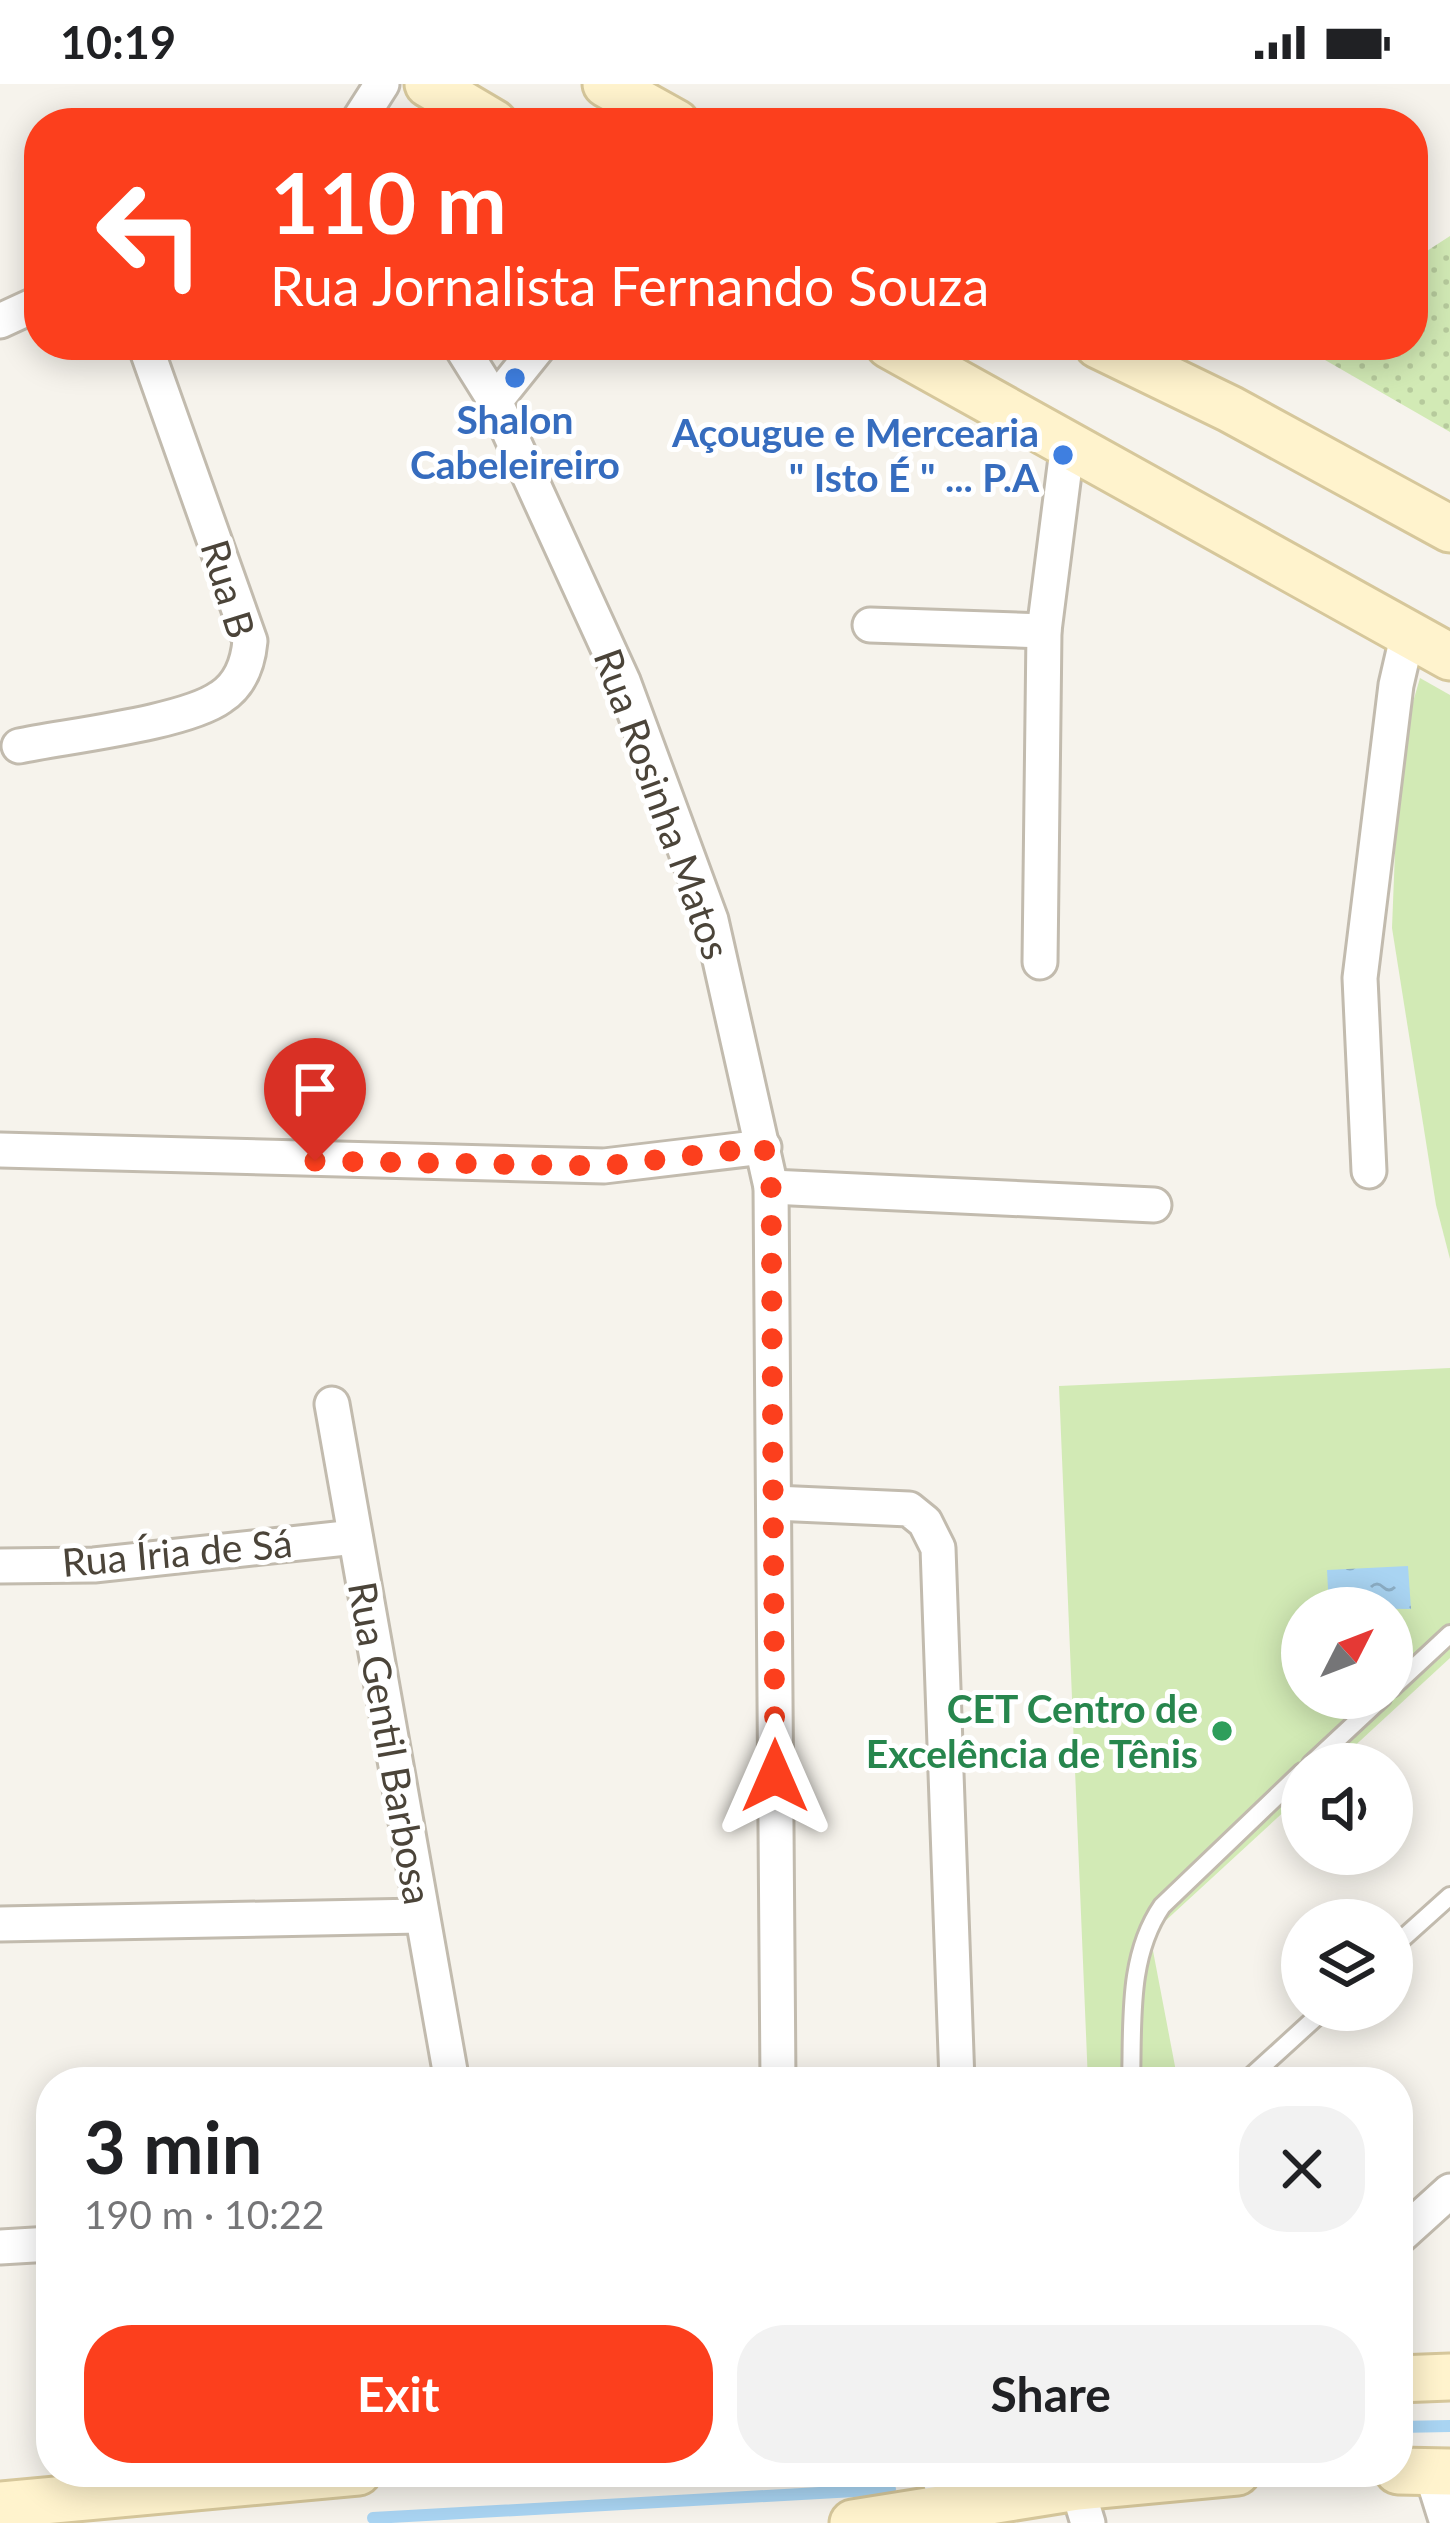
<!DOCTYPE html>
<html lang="en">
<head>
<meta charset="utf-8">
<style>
  :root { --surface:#fff; --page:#f2f2f2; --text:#202124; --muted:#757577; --accent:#fc3f1d }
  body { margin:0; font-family:Lato,sans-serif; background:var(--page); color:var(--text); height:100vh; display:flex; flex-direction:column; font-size:45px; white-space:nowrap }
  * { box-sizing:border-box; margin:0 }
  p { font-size:39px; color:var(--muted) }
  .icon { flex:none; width:66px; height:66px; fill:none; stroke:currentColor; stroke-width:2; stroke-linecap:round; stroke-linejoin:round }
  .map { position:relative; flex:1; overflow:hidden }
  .details { position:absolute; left:36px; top:1983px; width:1377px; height:420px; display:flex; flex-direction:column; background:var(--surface); border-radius:48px; box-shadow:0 6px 30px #0003 }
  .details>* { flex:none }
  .hud { position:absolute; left:24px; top:24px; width:1404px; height:252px; border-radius:48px; box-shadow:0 6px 30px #0003; background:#fc3f1d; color:#fff; overflow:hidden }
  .needle { width:78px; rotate:48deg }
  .fabs { position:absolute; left:1281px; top:1503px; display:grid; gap:24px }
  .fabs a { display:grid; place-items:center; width:132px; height:132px; border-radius:50%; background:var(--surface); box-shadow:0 6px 30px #0003; font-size:60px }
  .pin { position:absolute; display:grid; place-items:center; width:102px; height:102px; color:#fff; margin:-123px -51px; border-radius:50% 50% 50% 0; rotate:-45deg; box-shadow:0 0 12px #0007 }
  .pin .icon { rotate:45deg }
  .me { position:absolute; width:132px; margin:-66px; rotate:0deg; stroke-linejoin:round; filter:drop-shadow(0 0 9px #0008) }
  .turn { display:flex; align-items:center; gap:42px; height:252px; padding:0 48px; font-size:54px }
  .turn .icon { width:156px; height:156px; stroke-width:2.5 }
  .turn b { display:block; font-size:84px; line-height:102px }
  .round { display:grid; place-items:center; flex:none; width:126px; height:126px; border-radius:48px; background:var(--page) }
  .headline { display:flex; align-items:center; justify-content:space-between; height:204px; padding:0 48px }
  h1 { font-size:72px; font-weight:700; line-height:90px }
  .button { display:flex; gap:24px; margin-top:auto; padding:24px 48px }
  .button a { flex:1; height:138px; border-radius:48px; background:var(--accent); color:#fff; font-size:48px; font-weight:700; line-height:138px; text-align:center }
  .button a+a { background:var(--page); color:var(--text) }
  .status { display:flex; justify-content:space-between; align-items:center; height:84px; padding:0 60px; background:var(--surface); direction:ltr }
  .status svg { height:33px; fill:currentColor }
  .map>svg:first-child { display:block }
  .grass { fill:url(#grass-dots) }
  .pitch { fill:#d2eab5; fill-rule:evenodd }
  .water { fill:url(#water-ripples) }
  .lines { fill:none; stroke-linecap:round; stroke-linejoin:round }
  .stream { stroke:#a9d4f2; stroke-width:12 }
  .lane-casing { stroke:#c2bbae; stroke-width:22 }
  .street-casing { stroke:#c2bbae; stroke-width:39 }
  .secondary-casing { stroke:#d6c79b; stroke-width:51 }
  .lane { stroke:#fff; stroke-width:16 }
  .street { stroke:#fff; stroke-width:33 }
  .secondary { stroke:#fff3cd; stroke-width:45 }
  .route { stroke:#fc3f1d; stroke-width:21; stroke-dasharray:0 37.8 }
  .shop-dot { fill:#3f7fe0; stroke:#fff; stroke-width:4.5 }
  .leisure-dot { fill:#2e9e5b; stroke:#fff; stroke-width:4.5 }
  .labels { text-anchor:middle; stroke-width:10; stroke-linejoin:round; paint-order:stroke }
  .shop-label { font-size:39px; font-weight:bold; fill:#366cbe; stroke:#fff }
  .street-label { font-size:39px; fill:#4b4439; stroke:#fff }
  .leisure-label { font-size:39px; font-weight:bold; fill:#27864d; stroke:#fff; text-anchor:end }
</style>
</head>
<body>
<div class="status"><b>10:19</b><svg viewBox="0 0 49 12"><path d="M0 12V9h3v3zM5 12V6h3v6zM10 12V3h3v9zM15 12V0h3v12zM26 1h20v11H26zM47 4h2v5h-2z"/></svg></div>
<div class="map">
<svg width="1450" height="2439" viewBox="0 0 1450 2439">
  <defs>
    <pattern id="grass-dots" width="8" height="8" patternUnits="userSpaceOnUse" patternTransform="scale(3)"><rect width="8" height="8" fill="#d2eab5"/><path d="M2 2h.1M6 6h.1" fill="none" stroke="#b6ca9c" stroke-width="1.8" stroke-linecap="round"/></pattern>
    <pattern id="water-ripples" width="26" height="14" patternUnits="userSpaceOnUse" patternTransform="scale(3)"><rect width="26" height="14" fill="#a9d4f2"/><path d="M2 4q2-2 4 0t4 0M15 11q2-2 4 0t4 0" fill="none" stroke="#8caec5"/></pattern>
  </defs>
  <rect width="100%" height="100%" fill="#f6f3ec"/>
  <!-- grass -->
  <polygon class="grass" points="1450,152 1450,348 1299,261 1413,261 1413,176"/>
  <!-- pitch -->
  <g class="pitch">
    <polygon points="1420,594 1450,611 1450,1175 1436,1121 1392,844 1399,666"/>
    <path d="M1450,1284v290l-115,106h-33v31l-152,140 28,147h-90l-29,-696zM1302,1524h90v90h-90z"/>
  </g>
  <!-- water -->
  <polygon class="water" points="1408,1482 1411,1525 1329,1524 1327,1486"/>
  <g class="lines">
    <!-- stream -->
    <g class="stream">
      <polyline points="1398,2343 1450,2342"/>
      <polyline points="373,2434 890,2405"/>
    </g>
    <!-- lane casing -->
    <g class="lane-casing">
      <g id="lane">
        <polyline points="1392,1604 1450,1550"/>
        <polyline points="1311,1680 1382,1614"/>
        <polyline points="1392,1864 1450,1812"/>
        <path d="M1131,1998c2,-60 -4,-125 31,-176l140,-134"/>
        <polyline points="1245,1998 1324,1926"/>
      </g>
    </g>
    <!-- street casing -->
    <g class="street-casing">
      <g id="street">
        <polyline points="357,39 382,0"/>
        <polyline points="0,237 39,219"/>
        <polyline points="460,261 495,317 623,597 711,836 771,1103 778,1998"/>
        <polyline points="495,317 540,261"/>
        <polyline points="870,541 1044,547"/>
        <path d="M19,662c48,-10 166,-23 202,-49 20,-13 27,-34 29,-56l-105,-296"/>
        <polyline points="1040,878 1044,547 1068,358"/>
        <polyline points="0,1066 604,1082 764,1063"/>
        <polyline points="1369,1087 1360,894 1396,601 1408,549"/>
        <polyline points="771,1103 1154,1121"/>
        <polyline points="332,1320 452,1998"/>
        <polyline points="774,1419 909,1425 925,1438 938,1464 957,1998"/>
        <polyline points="0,1482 94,1481 355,1453"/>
        <polyline points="0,1840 420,1832"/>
        <polyline points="1398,2154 1450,2107"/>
        <polyline points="0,2163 51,2160"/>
        <polyline points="937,2388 949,2423"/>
        <polyline points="1431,2388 1447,2439"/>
        <polyline points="1077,2403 1088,2439"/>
      </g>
    </g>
    <!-- secondary casing -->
    <g class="secondary-casing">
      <g id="secondary">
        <polyline points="428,0 494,39"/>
        <polyline points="606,0 676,39"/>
        <polyline points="889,261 1450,573"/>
        <polyline points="1098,261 1230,325 1450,445"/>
        <polyline points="1398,2295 1450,2293"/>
        <polyline points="1398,2387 1450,2388"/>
        <polyline points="0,2421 358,2388"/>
        <polyline points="853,2439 1077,2403 1237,2388"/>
      </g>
    </g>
    <!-- lane -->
    <use href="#lane" class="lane"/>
    <!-- street -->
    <use href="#street" class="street"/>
    <!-- secondary -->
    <use href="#secondary" class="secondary"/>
  </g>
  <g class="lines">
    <!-- route -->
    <polyline class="route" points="315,1077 604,1082 764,1063 771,1103 775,1692"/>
  </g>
  <!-- markers -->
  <g class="shop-dot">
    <circle cx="515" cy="294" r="12"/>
    <circle cx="1063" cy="371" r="12"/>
  </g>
  <circle class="leisure-dot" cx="1222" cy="1647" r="12"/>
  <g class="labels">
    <!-- shop labels -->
    <g class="shop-label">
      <text x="515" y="350">Shalon<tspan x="515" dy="45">Cabeleireiro</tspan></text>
      <text x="1039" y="363" text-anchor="end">Açougue e Mercearia<tspan x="1039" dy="45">" Isto É " ... P.A</tspan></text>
    </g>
    <!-- street labels -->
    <g class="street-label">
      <text transform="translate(228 505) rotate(73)" y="14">Rua B</text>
      <text transform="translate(662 720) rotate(70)" y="14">Rua Rosinha Matos</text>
      <text transform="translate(177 1469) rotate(-5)" y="14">Rua Íria de Sá</text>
      <text transform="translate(390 1659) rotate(80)" y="14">Rua Gentil Barbosa</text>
    </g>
    <!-- leisure labels -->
    <g class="leisure-label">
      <text x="1198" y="1639">CET Centro de<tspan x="1198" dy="45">Excelência de Tênis</tspan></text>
    </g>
  </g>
</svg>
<div class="fabs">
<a><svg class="needle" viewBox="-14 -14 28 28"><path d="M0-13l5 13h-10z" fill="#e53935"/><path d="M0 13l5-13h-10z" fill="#757577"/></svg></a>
<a><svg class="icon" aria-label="sound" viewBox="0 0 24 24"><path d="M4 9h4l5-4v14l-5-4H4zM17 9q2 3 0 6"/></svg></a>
<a><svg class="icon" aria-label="layers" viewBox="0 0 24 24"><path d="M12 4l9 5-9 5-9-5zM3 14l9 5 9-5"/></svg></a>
</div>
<div class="pin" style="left:315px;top:1077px;background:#d93025"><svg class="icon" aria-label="arrive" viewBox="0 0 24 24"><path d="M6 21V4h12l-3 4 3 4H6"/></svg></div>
<svg class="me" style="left:775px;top:1692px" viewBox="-20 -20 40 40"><path d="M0-17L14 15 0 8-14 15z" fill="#fc3f1d" stroke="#fff" stroke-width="4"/></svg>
<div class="hud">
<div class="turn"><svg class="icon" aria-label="left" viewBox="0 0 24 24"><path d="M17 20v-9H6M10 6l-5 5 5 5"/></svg><div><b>110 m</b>Rua Jornalista Fernando Souza</div></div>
</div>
<section class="details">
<div class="headline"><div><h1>3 min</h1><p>190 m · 10:22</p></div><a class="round"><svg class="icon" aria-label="close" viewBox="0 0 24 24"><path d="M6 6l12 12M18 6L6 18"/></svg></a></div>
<div class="button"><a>Exit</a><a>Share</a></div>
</section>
</div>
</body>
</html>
